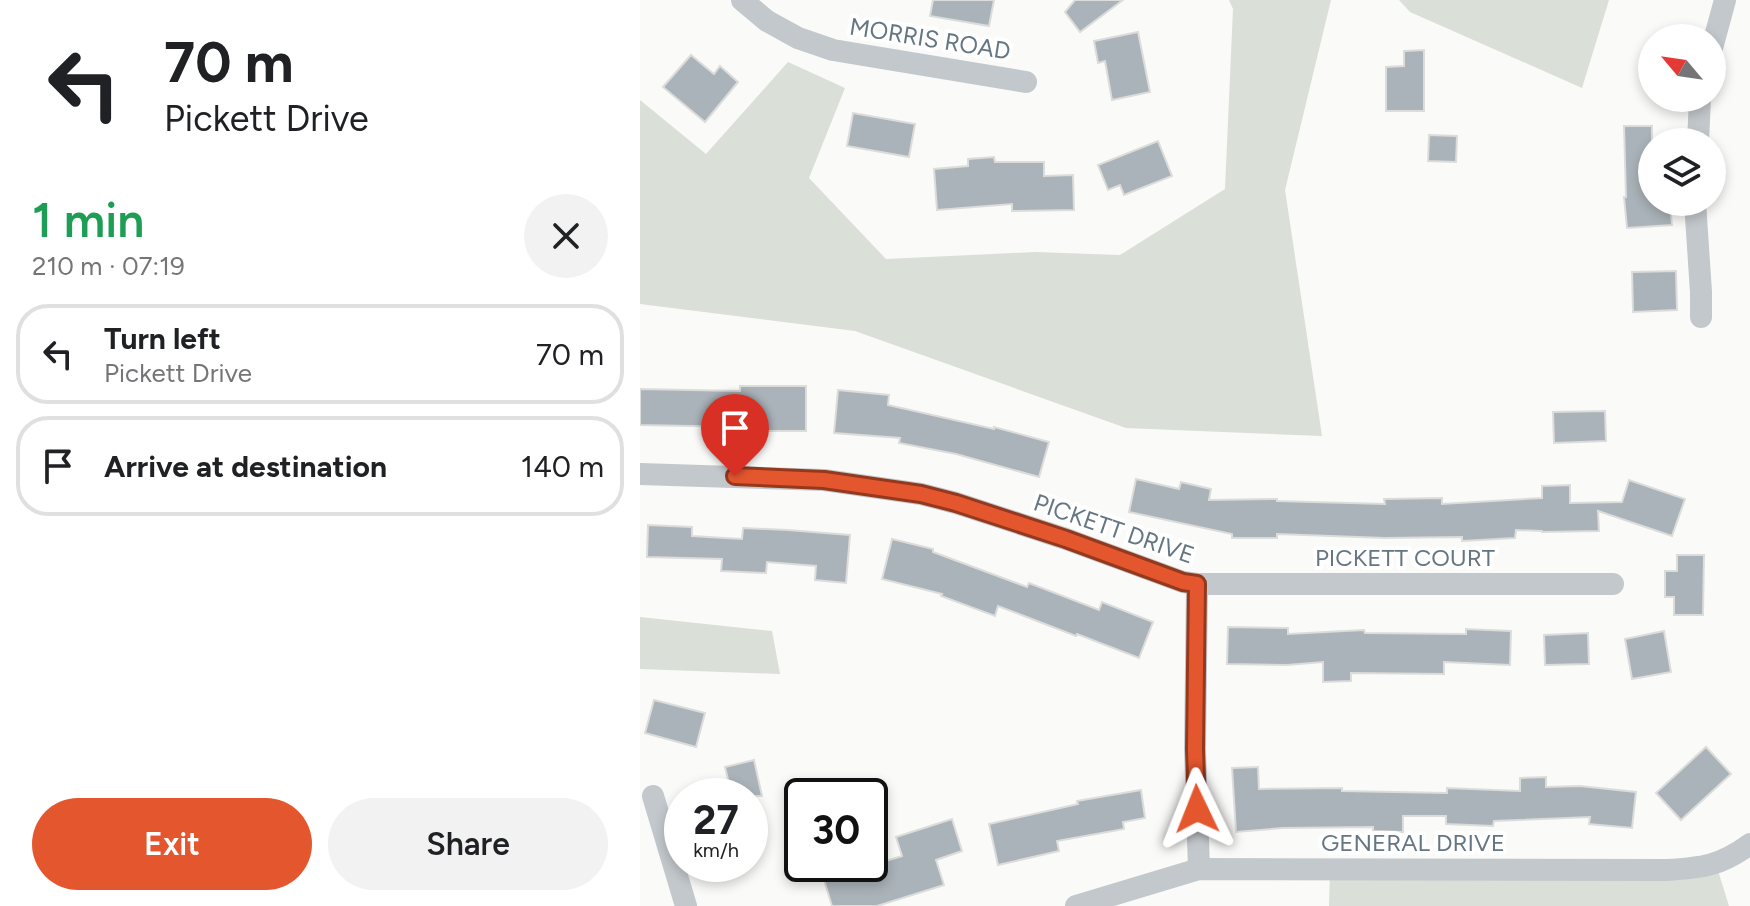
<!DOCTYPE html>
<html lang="en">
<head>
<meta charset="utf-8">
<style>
  :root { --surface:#fff; --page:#f2f2f2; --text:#202124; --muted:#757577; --line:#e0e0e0; --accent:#e4572e }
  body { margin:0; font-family:Figtree,sans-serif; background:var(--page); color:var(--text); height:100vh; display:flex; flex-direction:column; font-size:30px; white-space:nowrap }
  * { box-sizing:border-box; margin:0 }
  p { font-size:26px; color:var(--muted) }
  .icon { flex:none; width:44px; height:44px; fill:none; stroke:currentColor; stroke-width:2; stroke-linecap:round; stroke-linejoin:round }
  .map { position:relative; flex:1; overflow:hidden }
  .panel { display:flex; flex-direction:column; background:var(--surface); width:640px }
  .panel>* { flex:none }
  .guide { background:#fff; color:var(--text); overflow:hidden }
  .needle { width:52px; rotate:299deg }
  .buttons { position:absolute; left:998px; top:24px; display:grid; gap:16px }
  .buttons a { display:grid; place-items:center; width:88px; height:88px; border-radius:50%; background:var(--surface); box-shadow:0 4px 12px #0003; font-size:40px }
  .speed { position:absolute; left:24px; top:778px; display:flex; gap:16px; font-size:40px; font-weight:700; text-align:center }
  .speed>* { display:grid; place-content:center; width:104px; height:104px; border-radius:50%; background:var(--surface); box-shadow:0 4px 12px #0003; line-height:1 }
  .speed small { font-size:20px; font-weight:400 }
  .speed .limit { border:4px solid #111; border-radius:12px; background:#fff; color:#111 }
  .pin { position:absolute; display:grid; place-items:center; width:68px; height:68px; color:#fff; margin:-82px -34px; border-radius:50% 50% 50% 0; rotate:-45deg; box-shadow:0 0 8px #0007 }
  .pin .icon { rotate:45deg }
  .me { position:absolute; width:88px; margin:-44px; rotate:358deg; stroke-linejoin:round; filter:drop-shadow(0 0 6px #0008) }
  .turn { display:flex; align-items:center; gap:28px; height:168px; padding:0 32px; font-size:36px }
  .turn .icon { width:104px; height:104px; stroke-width:2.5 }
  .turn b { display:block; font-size:56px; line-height:68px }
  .round { display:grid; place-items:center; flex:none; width:84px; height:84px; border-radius:42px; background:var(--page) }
  .head { display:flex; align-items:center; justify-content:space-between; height:136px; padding:0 32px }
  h1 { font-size:48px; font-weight:600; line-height:60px; color:#1e9e55 }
  .primary-button { display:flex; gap:16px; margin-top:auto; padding:16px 32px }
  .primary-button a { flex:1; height:92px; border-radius:48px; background:var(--accent); color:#fff; font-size:32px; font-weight:600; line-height:92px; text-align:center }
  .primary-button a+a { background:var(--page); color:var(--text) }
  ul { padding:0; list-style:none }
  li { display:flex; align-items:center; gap:24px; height:100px; margin:0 16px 12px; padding:0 16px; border:4px solid var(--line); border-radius:32px }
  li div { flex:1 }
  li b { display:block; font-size:30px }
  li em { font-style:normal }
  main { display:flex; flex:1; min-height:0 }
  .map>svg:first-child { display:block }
  .green { fill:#dadfd7 }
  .building { fill:#aab3b9; stroke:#dcdcda; stroke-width:2 }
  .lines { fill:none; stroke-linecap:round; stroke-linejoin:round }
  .minor { stroke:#c3c8cc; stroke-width:22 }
  .route-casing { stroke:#94391e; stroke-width:20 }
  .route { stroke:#e4572e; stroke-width:14 }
  .labels { text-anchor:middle; stroke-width:8; stroke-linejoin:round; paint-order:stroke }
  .street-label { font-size:24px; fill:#657683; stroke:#fff }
</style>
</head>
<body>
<main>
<section class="panel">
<div class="guide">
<div class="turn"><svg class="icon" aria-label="left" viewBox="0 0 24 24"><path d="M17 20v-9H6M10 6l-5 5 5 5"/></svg><div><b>70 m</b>Pickett Drive</div></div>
</div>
<div class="head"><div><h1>1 min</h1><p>210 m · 07:19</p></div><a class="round"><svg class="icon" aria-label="close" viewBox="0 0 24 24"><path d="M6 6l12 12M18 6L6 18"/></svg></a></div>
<ul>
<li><svg class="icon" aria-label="left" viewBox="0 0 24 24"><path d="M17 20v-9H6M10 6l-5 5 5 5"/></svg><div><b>Turn left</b><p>Pickett Drive</p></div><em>70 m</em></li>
<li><svg class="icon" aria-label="arrive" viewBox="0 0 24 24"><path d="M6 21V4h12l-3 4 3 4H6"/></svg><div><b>Arrive at destination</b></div><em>140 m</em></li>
</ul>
<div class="primary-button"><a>Exit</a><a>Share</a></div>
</section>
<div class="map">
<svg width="1110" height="906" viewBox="0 0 1110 906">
  <rect width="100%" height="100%" fill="#fafaf8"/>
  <!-- green -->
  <g class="green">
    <polygon points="589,0 691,0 645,190 682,436 486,428 215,331 0,304 0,100 66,154 148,62 205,88 169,178 246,259 395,252 480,255 585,189 593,9"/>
    <polygon points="759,0 969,0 942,88 770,12"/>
    <polygon points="0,617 132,631 140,674 0,669"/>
    <polygon points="1076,864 1089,906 689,906 690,869"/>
  </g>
  <!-- building -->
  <g class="building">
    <polygon points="293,0 354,0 349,26 290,16"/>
    <polygon points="435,0 483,0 440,32 425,12"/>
    <polygon points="498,32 510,92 472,100 465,61 458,63 454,41"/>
    <polygon points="784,50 784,111 746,111 746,67 764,66 764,51"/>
    <polygon points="51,55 74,74 80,66 98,82 65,122 23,87"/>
    <polygon points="213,113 275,124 269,157 207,146"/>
    <polygon points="984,126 1012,126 1012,202 1030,202 1032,225 987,228 984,197 986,197"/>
    <polygon points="789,135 817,136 816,162 788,161"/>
    <polygon points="518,141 532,176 484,195 480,185 468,190 458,165"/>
    <polygon points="354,157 355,162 404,162 404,176 433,175 434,210 372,211 372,204 297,210 294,169 328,166 328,159"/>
    <polygon points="1036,271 1037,310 993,312 992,272"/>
    <polygon points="100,386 166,386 166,431 99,431 100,427 0,425 0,389 100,391"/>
    <polygon points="198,390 249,395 248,405 354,429 354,427 409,442 399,477 316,454 259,443 260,438 194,433"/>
    <polygon points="965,411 966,441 914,443 913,412"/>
    <polygon points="496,479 539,489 541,482 571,489 569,500 637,499 637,501 745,504 744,499 802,498 802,504 902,498 902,486 930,485 930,503 982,502 989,480 1045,499 1032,536 958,511 959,531 902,532 902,531 876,530 875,538 822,541 822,537 745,538 637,534 637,538 592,538 592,534 489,512"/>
    <polygon points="8,525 52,527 52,536 102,539 103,528 148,530 210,535 206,583 175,580 176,566 127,562 126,573 81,571 82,559 7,557"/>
    <polygon points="252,539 293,549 293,552 387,587 389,583 459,610 462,602 513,622 499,658 437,634 436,636 358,606 355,616 301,596 302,594 242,579"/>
    <polygon points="1037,555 1064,555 1063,615 1034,615 1034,597 1025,597 1025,571 1037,571"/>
    <polygon points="588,627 648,628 648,634 724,630 725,633 826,634 826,629 871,631 870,665 804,662 804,674 711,673 711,681 683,682 683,662 647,665 587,664"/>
    <polygon points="1024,631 1031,672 992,679 985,639"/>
    <polygon points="948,633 949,664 905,665 904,635"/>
    <polygon points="14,700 65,713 56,747 5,733"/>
    <polygon points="1066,747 1091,774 1041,820 1016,793"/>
    <polygon points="114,760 122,796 92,796 85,767"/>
    <polygon points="618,767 619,789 702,788 702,791 807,793 807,788 880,791 880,778 906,777 906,787 940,786 996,792 992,828 949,824 950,817 854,821 853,826 806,824 806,816 763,816 763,832 733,831 733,827 643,828 596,832 592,768"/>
    <polygon points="501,790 505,818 483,822 484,829 417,841 419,851 358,865 349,824 438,804 437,801"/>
    <polygon points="312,819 322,851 296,860 304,885 237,906 192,906 184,880 262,856 256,837"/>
  </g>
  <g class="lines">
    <!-- minor -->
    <g class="minor">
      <polyline points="102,0 127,21 158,38 193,50 386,82"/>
      <polyline points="1072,48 1085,0"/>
      <polyline points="1058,142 1060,98"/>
      <polyline points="1055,202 1061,292 1061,317"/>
      <polyline points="0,474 184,480 281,494 316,503 426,539 543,582 557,584 973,584"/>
      <polyline points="557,584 555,749 559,869"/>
      <polyline points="13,796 46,906"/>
      <path d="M436,906l123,-37 467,1c36,-2 54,-4 84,-26"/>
    </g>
  </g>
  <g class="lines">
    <!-- route casing -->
    <g class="route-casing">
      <polyline id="route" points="95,476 184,480 281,494 316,503 426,539 543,582 557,584 555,749 557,809"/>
    </g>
    <!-- route -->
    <use href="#route" class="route"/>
  </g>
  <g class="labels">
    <!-- street labels -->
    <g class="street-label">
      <text transform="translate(290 39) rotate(9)" y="8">MORRIS ROAD</text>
      <text transform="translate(474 529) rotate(19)" y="8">PICKETT DRIVE</text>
      <text x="765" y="566">PICKETT COURT</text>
      <text x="773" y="851">GENERAL DRIVE</text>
    </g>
  </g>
</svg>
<div class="buttons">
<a><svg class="needle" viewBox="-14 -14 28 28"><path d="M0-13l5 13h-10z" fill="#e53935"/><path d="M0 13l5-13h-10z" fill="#757577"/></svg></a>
<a><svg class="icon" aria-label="layers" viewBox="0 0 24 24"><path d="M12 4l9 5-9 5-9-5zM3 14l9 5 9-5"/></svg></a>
</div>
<div class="speed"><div>27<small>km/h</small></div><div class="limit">30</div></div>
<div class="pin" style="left:95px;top:476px;background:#d93025"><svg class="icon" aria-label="arrive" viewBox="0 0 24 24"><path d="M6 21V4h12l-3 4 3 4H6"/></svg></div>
<svg class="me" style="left:557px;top:809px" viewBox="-20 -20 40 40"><path d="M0-17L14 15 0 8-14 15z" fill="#e4572e" stroke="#fff" stroke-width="4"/></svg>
</div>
</main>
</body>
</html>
